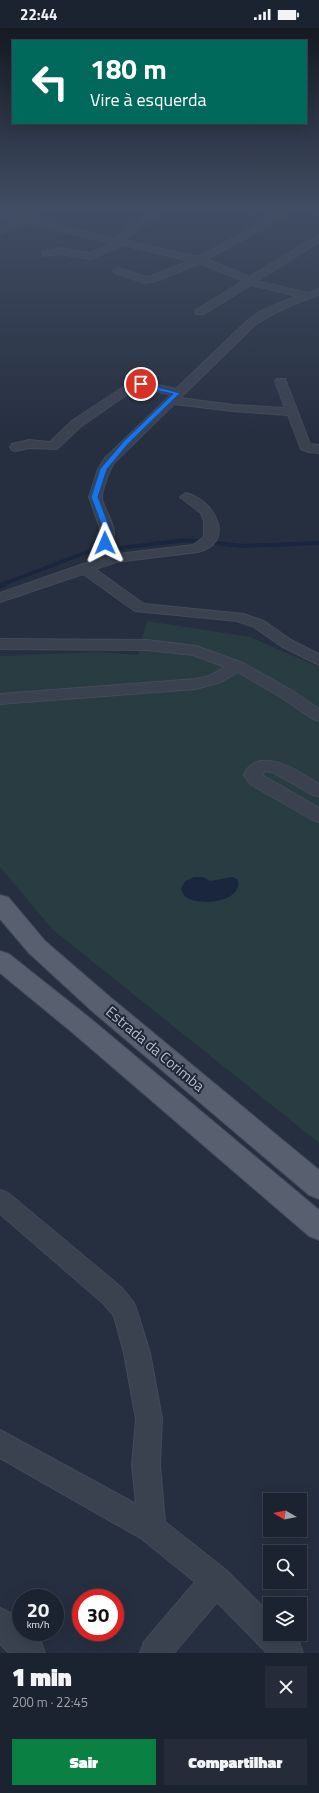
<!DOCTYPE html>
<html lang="pt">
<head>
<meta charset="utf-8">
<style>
  :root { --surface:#1c2330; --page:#252b38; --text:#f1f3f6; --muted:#a0a4ab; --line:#3a404c; --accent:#0b8043 }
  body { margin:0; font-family:"Titillium Web",sans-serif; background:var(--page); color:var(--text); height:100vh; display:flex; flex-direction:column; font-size:15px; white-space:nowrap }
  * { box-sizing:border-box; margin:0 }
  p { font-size:13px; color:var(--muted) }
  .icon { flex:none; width:22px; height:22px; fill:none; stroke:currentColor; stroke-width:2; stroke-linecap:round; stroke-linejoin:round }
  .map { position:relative; height:1625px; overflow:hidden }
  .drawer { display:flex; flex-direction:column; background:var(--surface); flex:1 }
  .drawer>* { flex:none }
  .top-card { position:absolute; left:12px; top:12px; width:295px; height:84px; border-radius:0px; box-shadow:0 4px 16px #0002,0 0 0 1px var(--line); background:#00695c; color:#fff; overflow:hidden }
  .needle { width:26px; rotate:279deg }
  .tools { position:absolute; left:263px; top:1465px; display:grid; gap:8px }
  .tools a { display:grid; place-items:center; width:44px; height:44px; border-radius:0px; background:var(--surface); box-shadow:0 4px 16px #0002,0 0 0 1px var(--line); font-size:20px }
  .speed { position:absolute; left:12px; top:1561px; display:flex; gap:8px; font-size:20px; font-weight:700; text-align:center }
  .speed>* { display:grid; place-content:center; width:52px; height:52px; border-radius:50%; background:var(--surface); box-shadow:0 4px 16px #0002,0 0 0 1px var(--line); line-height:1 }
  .speed small { font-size:10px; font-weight:400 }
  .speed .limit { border:6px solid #d22; background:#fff; color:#111 }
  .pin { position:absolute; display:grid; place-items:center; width:34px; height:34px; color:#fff; margin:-17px; border:2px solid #fff; border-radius:50%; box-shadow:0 1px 4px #0007 }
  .me { position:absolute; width:44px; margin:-22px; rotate:359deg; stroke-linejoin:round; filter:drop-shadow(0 0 3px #0008) }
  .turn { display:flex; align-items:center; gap:14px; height:84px; padding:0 12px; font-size:18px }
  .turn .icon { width:52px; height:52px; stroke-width:2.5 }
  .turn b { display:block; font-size:28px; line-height:34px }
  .round { display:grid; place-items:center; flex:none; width:42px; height:42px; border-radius:0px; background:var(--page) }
  .head { display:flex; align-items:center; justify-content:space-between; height:68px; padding:0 12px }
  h1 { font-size:24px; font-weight:800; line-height:30px }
  .cta { display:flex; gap:8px; margin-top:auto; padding:8px 12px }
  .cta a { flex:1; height:46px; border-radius:0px; background:var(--accent); color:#fff; font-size:16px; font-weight:800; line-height:46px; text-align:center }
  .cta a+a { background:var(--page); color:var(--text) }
  .status { display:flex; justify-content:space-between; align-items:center; height:28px; padding:0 20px; background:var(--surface); direction:ltr }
  .status svg { height:11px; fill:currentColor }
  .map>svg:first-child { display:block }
  .green { fill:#283c41 }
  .water { fill:#19263e }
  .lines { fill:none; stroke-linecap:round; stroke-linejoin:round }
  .stream-far1 { stroke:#19263e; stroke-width:4 }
  .stream { stroke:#19263e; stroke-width:5 }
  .minor-casing { stroke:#434a59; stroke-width:2 }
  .major-casing { stroke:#434a59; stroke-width:2 }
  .minor { fill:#3a4250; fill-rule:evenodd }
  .major { fill:#58606f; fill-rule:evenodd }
  .route { fill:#1a73e8; stroke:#114b97 }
  .labels { text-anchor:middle; stroke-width:4; stroke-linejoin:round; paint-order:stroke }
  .street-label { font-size:15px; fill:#b6bdca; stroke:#1f2635 }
</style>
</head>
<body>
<div class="status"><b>22:44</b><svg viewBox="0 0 49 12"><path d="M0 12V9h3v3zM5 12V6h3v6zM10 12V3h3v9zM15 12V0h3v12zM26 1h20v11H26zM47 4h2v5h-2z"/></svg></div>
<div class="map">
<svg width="319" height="1625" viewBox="0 0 319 1625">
  <rect width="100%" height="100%" fill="#262f40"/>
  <!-- green -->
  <polygon class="green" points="147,593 250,609 319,639 319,1115 52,901 0,839 0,628 99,624 138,627"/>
  <!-- water -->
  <path class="water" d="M194,849h9l7,4 23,-4 5,3c5,22 -38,27 -52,17 -2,-1 -4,-6 -5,-8l4,-8z"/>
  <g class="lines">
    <!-- stream-far1 -->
    <polyline class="stream-far1" points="1,557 87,524 186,512 244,518 319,515"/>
    <!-- stream -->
    <polyline class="stream" points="0,558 4,556"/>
    <!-- minor casing -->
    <g class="minor-casing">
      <g id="minor">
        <path d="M39,180h12l-20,11 83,19 43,-30h10l-44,32 75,17 66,-36 17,-13h10l-21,17 -63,34 42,18 70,-42v7l-62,39 51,12 11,-4v6c-23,8 -44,16 -64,30l-75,73 53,7 52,3 -10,-27 2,-2h8l25,65 9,1v8l-11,-1 -7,-3 -13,-34 -55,-4 -59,-7 -60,59c-4,6 -13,29 -12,36 4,16 19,31 8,47h-10l-2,-3 3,-12 -12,-34 9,-28 7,-11 66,-63 -26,-7 -10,1 -55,38 -23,22 -28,-1 -13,3 -4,-1 -2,-3 2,-3 17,-4 21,2 22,-21 56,-37 17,-2 31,7 71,-68 14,-10 36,-15 -46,-11 -47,29h-8l-1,-2 1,-2 47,-29 -43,-18 -44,18 -11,2 -30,-10 -2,-2 5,-3 28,9 5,-1 39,-15 -67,-16 -33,14 -30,-5 -17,2v-4l17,-4 29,5 24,-10 -90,-20 -23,11v-6l14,-7 -14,-3v-6l21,5z"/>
        <path d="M186,465c30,8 50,50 12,59l-82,10 -21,7 49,35 100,10 20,7 27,19 28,14v11l-38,-19 -27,-19 -17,-6 -102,-10 -52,-37 -83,28v-9l109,-38 84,-10 11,-8v-15l-3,-9 -21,-16z"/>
        <polygon points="0,611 147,612 196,618 243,635 291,662 319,681 319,693 313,691 279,668 238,644 221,654 196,661 0,676 0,666 196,651 209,648 225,639 193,627 147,622 0,621"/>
        <path d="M260,733c22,-2 41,12 59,23v12l-6,-1 -41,-23 -7,-1 -3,4 57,33v14l-6,-2 -63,-36 -6,-9c3,-8 8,-12 16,-14z"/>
        <polygon points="0,1162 8,1165 122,1260 134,1275 137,1283 150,1325 162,1391 160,1437 165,1494 226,1542 270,1586 270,1606 290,1606 299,1614 303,1625 267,1625 217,1574 174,1625 140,1625 144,1614 195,1554 142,1511 0,1430 0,1402 136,1476 132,1437 136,1391 124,1325 114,1288 104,1276 0,1186"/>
        <polygon points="0,1580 10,1585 21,1595 21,1604 30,1604 41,1614 45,1625 9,1625 0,1616"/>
      </g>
    </g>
    <!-- major casing -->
    <g class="major-casing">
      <g id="major">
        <polygon points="0,867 8,869 45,913 110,969 319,1142 319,1171 309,1167 92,983 29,925 0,891"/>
        <polygon points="0,923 9,926 91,991 319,1182 319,1212 309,1208 73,1005 0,945"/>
      </g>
    </g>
    <!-- minor -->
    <use href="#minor" class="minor"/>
    <!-- major -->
    <use href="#major" class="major"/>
  </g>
  <!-- sky -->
  <linearGradient id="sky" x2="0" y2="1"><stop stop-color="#151a23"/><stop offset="0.44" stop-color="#414d64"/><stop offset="1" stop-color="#414d64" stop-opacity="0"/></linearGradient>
  <rect width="319" height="408" fill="url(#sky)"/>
  <!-- route -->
  <polygon class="route" points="141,355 180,365 128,416 107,441 98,469 111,503 108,515 105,517 101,515 104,503 91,469 100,441 124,413 173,366 139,358"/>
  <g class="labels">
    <!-- street labels -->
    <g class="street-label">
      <text transform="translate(155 1021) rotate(40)" y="5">Estrada da Corimba</text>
    </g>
  </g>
</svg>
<div class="tools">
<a><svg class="needle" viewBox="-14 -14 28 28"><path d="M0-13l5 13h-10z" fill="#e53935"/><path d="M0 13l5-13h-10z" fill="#a0a4ab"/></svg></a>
<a><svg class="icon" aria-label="search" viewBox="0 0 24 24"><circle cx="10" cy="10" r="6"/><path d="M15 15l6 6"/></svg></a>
<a><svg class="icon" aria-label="layers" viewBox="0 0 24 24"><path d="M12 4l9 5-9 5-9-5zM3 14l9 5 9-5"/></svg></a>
</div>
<div class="speed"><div>20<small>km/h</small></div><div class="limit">30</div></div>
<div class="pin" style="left:141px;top:356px;background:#d93025"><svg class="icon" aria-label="arrive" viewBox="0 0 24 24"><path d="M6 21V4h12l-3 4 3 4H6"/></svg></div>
<svg class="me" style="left:105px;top:515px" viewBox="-20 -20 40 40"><path d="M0-17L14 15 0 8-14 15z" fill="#1a73e8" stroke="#fff" stroke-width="4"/></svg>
<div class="top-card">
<div class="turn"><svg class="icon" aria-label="left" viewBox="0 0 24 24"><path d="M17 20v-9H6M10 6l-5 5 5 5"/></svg><div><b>180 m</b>Vire à esquerda</div></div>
</div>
</div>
<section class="drawer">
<div class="head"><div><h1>1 min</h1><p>200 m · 22:45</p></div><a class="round"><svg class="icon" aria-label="close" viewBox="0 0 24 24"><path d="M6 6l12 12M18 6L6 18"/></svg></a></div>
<div class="cta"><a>Sair</a><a>Compartilhar</a></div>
</section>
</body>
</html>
